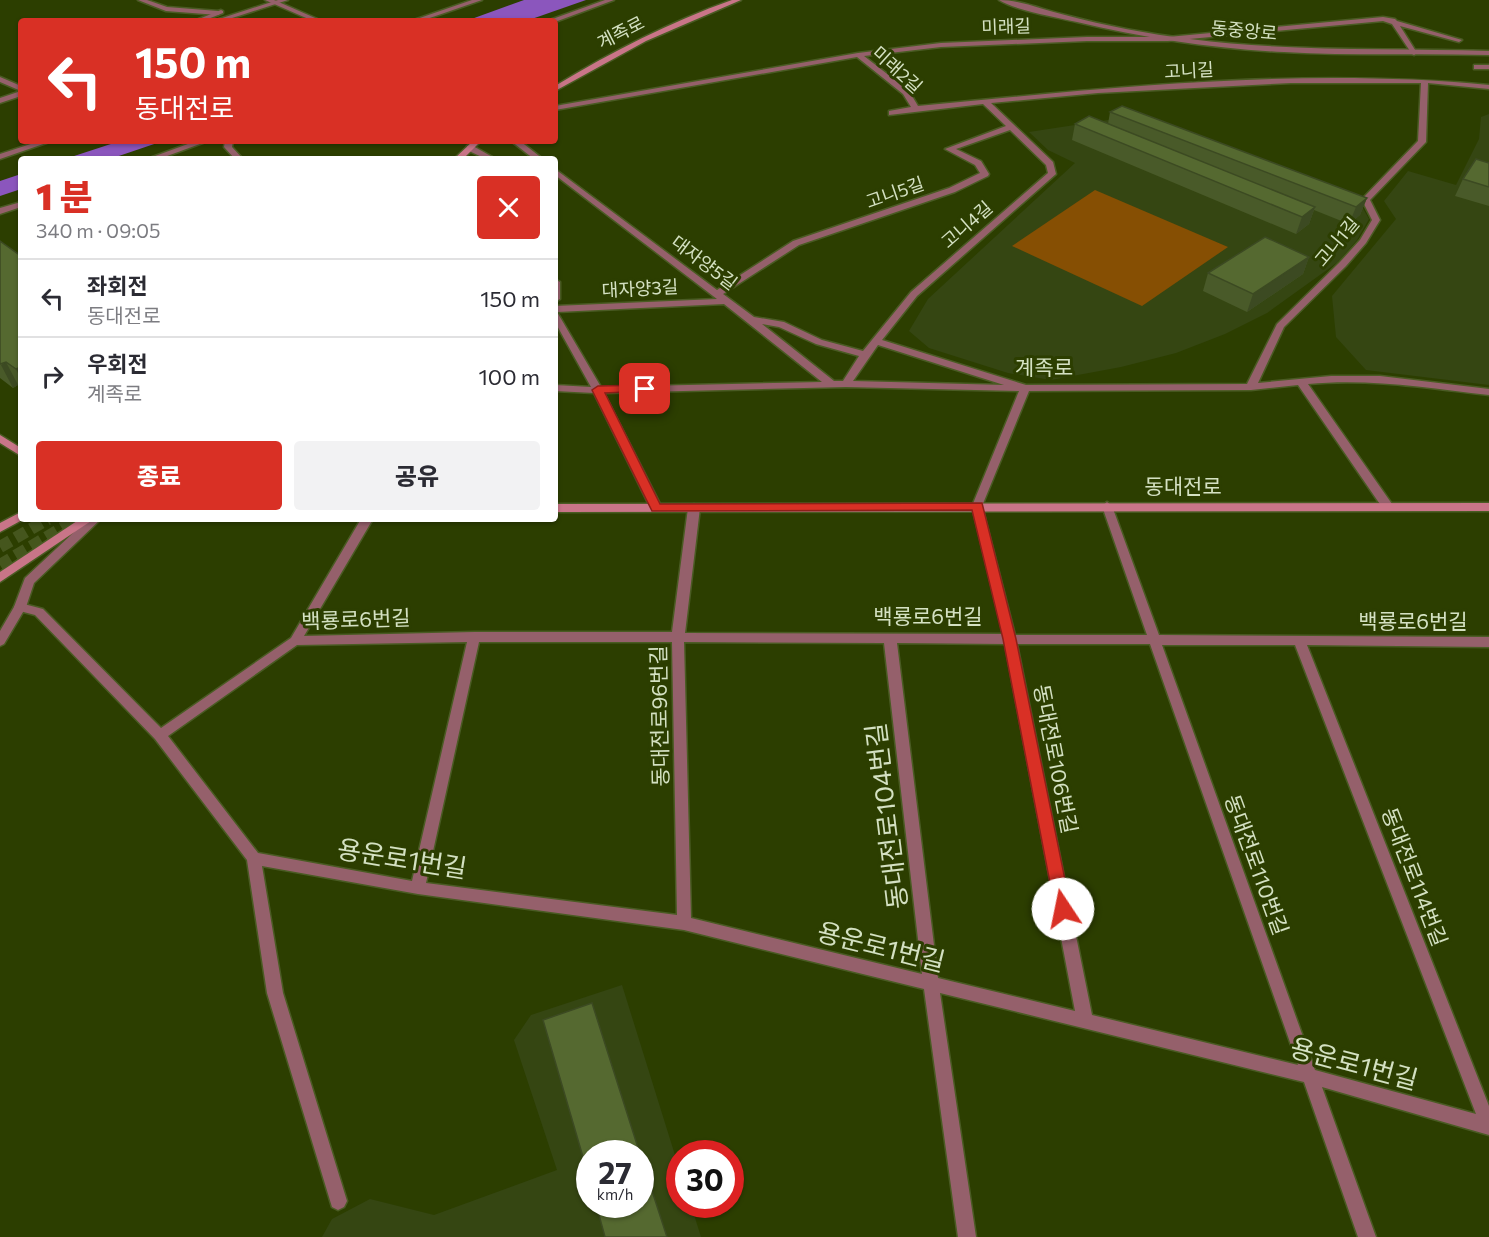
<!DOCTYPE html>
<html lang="ko">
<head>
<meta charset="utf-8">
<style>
  :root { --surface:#fff; --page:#f2f2f3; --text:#2b2b33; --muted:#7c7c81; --line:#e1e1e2; --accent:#d93025 }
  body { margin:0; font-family:Commissioner,"Noto Sans KR",sans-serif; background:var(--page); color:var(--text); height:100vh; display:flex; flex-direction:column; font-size:22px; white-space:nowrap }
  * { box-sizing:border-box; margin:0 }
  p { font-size:20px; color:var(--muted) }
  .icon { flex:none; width:33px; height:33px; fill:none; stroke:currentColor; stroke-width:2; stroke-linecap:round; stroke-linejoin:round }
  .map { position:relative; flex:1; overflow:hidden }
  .details { position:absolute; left:18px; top:156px; width:540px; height:366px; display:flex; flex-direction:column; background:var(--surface); border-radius:6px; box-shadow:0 2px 4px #0004 }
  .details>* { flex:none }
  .banner { position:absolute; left:18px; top:18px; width:540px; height:126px; border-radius:6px; box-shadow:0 2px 4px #0004; background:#d93025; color:#fff; overflow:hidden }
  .speed { position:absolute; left:576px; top:1140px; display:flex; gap:12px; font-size:30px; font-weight:700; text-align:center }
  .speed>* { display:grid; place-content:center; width:78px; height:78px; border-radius:50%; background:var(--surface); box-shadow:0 2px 4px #0004; line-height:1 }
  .speed small { font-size:15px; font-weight:400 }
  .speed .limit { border:9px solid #d22; background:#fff; color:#111 }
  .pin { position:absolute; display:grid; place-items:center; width:51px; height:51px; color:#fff; margin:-26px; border-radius:12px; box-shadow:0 3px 9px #0006 }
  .me { position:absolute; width:66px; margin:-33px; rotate:349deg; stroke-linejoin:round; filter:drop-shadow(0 0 4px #0008) }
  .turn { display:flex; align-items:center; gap:21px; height:126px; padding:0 18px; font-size:27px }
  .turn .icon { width:78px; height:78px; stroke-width:2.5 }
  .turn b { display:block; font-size:42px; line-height:51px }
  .round { display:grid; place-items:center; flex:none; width:63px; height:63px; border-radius:6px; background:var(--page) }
  .headline { display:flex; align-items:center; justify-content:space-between; height:102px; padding:0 18px }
  h1 { font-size:36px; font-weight:800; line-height:45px; color:var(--accent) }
  .action { display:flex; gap:12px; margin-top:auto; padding:12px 18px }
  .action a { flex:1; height:69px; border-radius:6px; background:var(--accent); color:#fff; font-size:24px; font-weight:800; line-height:69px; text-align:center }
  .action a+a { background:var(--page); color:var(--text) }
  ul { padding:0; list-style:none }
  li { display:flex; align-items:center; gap:18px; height:78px; padding:0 18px; border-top:2px solid var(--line) }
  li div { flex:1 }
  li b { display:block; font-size:22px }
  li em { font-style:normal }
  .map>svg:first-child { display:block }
  .built { fill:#354612; fill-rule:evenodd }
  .green { fill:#864f03 }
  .water { fill:#8b56bd }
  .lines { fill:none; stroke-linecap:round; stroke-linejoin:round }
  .secondary-tunnel { stroke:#45561d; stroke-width:12; stroke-dasharray:12 6; stroke-linecap:butt }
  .minor-casing { stroke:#4a5b23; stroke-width:3 }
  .tertiary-casing { stroke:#4a5b23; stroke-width:3 }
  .secondary-casing { stroke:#4a5b23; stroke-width:3 }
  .minor { fill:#95606b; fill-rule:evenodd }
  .tertiary { fill:#95606b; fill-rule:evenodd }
  .secondary { fill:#c97588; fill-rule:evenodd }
  .wall { fill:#495a29 }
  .shaded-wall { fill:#3c4a22 }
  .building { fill:#556930; stroke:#3c4a22; stroke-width:1.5 }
  .route { fill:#d93025; stroke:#8d1f18; stroke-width:1.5 }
  .labels { text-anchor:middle; stroke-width:6; stroke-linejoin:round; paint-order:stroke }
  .far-street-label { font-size:18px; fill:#d4e1c2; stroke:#2c3e00 }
  .street-label { font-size:21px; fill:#d4e1c2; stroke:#2c3e00 }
  .near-street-label { font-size:26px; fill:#d4e1c2; stroke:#2c3e00 }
</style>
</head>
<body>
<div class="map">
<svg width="1489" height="1237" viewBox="0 0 1489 1237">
  <rect width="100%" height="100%" fill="#2c3e00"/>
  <!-- built -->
  <g class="built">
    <polygon points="1489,114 1489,385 1366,370 1336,337 1332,296 1396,219 1384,201 1408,171 1456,185 1479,139 1481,117"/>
    <polygon points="1134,116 1361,205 1369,219 1357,240 1338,262 1267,313 1225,334 1176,353 1121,367 1051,380 1008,373 929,348 909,331 928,299 1075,163 1048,150 1029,132"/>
    <path d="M622,985l57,183 1,36 11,1 10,32h-379l10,-18 38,-20 64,16 123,-45 -43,-130 17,-25zM590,1154h50v50h-50z"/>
  </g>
  <!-- green -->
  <polygon class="green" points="1095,190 1228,247 1142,306 1012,246"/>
  <!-- water -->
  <g class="water">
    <polygon points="524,0 586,0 526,21 466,21"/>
    <polygon points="120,141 163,141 110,159 65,159"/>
    <polygon points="21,174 21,189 0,196 0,181"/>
  </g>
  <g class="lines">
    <!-- secondary-tunnel -->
    <g class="secondary-tunnel">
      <polyline points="0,547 48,519"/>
      <polyline points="0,565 77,519"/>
    </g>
    <!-- minor casing -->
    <g class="minor-casing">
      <g id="minor">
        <polygon points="138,0 147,0 167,7 218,11 221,13 218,15 166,11"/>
        <polygon points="265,0 274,0 322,21 313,21"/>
        <polygon points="472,0 482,0 421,21 411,21"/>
        <polygon points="605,0 614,0 555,22 547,21"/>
        <path d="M1383,17l12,2 2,2 65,19 -3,2 -59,-16 17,27 -3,2 -2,-1 -20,-30 -9,-3 -215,20h-81l-146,6 -77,9 45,35 9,15c189,-18 381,-39 571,-21v4l-61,-6 -2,59 -56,58 10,20 -14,23 -20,23 -62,61 -26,56 73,-7h49l109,13v6c-61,-7 -120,-17 -181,-11l84,120 2,3 -2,3h-8l-86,-125 -47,5 -222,1 -47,115 33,129h132l-45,-129 5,-4 5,4 47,129 330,2v10l-182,-2 182,461v29l-167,-48 54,150h-18l-54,-155 -364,-89 36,244h-18l-34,-248 -240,-59 -266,-36 -156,-28 21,127 64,208 -3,6 -6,3 -6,-3 -65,-214 -20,-133 -92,-121 -120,-124 -19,-5 -2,-3 2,-3 4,-1 23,6 118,119 130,-90 70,-119h12l-69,117 170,-4h198l16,-124 6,-4 6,4 -15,125 318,1 -31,-128 47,-115 -173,-4 -242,6 58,115 -2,3h-8l-58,-118 -39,-2v-6l36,2 -36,-65v-16l162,-7 -162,-124v-6l162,121 76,-49 156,-53 31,-15 -5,-8 -30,-16 61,-23 -23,-22 -94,11v-4l22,-4 -8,-13 -46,-37 -302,53v-4l303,-53 83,-10 146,-6h81zM1291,83h130l-3,58 -55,57 -1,2 10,20 -12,20 -20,22 -63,62 -30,60 -221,1 -144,-45 35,-44 139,-122 -3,-12 -62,-59 107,-10zM1010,130l36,35 2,8 -137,119 -48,59 -41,-11 -38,-18 -30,-5 -31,-23 76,-49 156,-53 33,-16 1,-2 -8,-13 -25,-12zM724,304l98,78 -221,5 -44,-75zM762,324l17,3 37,17 43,12 -16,25h-9zM878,345l126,40 -151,-4zM467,642l-55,239 -154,-28 -90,-117 129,-91zM479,642h193l5,273 -251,-32zM684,642l200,1 38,331 -231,-56zM897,643l108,1 70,367 -137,-33zM1017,644h133l148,421 -206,-50zM1162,645h133l181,469 -161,-44z"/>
        <rect x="1474" y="65" width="15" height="4"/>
        <polygon points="0,77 21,86 21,91 0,82"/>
        <polygon points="40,141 52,141 0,159 0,154"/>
        <polygon points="196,141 208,141 159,159 147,159"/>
        <polygon points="225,141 233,141 232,147 243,159 235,159 224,147"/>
        <polygon points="511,141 520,141 543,159 534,159"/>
        <polygon points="467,146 473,146 496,159 486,159 467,150"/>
        <polygon points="21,202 21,207 0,214 0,208"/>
        <polygon points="555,279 560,282 560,299 555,302"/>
      </g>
    </g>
    <!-- tertiary casing -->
    <g class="tertiary-casing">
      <g id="tertiary">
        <polygon points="278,0 288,0 223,21 213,21"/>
        <path d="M999,0c22,0 44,10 66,15 41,11 83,19 125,24 99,13 199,9 299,12v4c-68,-2 -137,1 -205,-3 -69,-3 -139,-14 -207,-30 -21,-5 -60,-11 -78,-22z"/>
        <polygon points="221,10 223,11 223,13 203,21 194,21"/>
        <polygon points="21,91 21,96 0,103 0,98"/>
        <polygon points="88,519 101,519 34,583 26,607 4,644 0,646 0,631 14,607 25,578"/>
      </g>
    </g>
    <!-- secondary casing -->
    <g class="secondary-casing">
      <g id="secondary">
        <path d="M732,0h9l-95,41 -91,50v-5c56,-34 115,-64 177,-86z"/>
        <polygon points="473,141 481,141 463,159 454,159"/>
        <polygon points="0,435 21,448 21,456 0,443"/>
        <polygon points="1489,503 1489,511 555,512 555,504"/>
        <polygon points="21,512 21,519 24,519 0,532 0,523"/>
        <polygon points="80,519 94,519 0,582 0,572"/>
      </g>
    </g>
    <!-- minor -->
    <use href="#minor" class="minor"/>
    <!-- tertiary -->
    <use href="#tertiary" class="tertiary"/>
    <!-- secondary -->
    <use href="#secondary" class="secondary"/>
  </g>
  <!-- wall -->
  <g class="wall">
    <polygon points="1110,112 1367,198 1360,215 1349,224 1314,210 1309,224 1296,234 1072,140 1075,124 1108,124"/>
    <polygon points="1489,163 1489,206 1455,196 1463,179"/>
    <polygon points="0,241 21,256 21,388 18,385 13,388 0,378"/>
    <polygon points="1309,257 1303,274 1247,312 1203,291 1208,273"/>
  </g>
  <!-- shaded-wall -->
  <g class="shaded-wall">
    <polygon points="1367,198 1360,215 1349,224 1356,207"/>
    <polygon points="1315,207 1309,224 1296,234 1302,217"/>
    <polygon points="1309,257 1303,274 1247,312 1253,294"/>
    <polygon points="6,362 18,385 13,388 1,365"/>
    <polygon points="21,367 21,379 16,369"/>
  </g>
  <!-- building -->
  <g class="building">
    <polygon points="1122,106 1367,198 1356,207 1110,112"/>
    <polygon points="1089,116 1315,207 1302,217 1075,124"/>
    <polygon points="1476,159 1489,163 1489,187 1463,179"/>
    <polygon points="1265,237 1309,257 1253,294 1208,273"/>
    <polygon points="0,241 21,256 21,367 16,369 6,362 0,364"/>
    <polygon points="592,1003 640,1154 590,1154 590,1181 543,1020"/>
    <polygon points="640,1154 667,1237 605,1237 596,1204 640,1204"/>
  </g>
  <!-- route -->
  <polygon class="route" points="645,385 649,386 649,391 605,393 660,504 982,503 1016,639 1071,909 1069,914 1063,916 1057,914 1055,909 1003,639 972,510 652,511 592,390 598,386"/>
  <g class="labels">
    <!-- far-street labels -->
    <g class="far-street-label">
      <text transform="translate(1006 27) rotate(-2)" y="6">미래길</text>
      <text transform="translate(1244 31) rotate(5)" y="6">동중앙로</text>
      <text transform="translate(621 33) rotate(-27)" y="6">계족로</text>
      <text transform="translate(897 70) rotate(42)" y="6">미래2길</text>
      <text transform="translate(1189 71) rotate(-3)" y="6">고니길</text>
      <text transform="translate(895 193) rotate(-19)" y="6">고니5길</text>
      <text transform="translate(967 225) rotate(-41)" y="6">고니4길</text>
      <text transform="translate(1337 242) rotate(-50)" y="6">고니1길</text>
      <text transform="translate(704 263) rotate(37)" y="6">대자양5길</text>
      <text transform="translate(640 289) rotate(-3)" y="6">대자양3길</text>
    </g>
    <!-- street labels -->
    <g class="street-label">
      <text x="1044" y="375">계족로</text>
      <text x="1183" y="494">동대전로</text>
      <text x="928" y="624">백룡로6번길</text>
      <text transform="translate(356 620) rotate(-2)" y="7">백룡로6번길</text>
      <text x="1413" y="629">백룡로6번길</text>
      <text transform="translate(660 716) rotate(-91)" y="7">동대전로96번길</text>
      <text transform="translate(1055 759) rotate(79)" y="7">동대전로106번길</text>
      <text transform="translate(1256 865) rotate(70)" y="7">동대전로110번길</text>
      <text transform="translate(1414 877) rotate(69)" y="7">동대전로114번길</text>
    </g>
    <!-- near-street labels -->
    <g class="near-street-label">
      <text transform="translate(887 816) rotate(-97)" y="9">동대전로104번길</text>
      <text transform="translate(402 859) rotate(9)" y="9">용운로1번길</text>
      <text transform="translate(881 947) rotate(14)" y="9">용운로1번길</text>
      <text transform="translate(1354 1064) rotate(15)" y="9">용운로1번길</text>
    </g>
  </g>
</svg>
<div class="speed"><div>27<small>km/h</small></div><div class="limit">30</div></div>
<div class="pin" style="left:645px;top:389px;background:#d93025"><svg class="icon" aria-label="arrive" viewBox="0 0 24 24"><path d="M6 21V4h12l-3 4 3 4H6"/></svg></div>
<svg class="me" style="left:1063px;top:909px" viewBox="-20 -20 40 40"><circle r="19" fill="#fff"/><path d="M0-13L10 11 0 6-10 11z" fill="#d93025"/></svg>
<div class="banner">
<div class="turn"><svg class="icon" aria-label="left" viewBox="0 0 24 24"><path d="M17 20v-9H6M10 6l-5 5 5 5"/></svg><div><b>150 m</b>동대전로</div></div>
</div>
<section class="details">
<div class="headline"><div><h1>1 분</h1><p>340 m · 09:05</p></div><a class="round" style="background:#d93025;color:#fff"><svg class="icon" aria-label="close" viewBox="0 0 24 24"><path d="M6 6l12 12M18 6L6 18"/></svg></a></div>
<ul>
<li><svg class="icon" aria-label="left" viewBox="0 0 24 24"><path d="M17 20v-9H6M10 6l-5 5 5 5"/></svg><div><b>좌회전</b><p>동대전로</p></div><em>150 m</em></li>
<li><svg class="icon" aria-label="right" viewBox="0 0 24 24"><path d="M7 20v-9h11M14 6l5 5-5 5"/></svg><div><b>우회전</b><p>계족로</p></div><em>100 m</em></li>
</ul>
<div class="action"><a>종료</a><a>공유</a></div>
</section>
</div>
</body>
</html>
